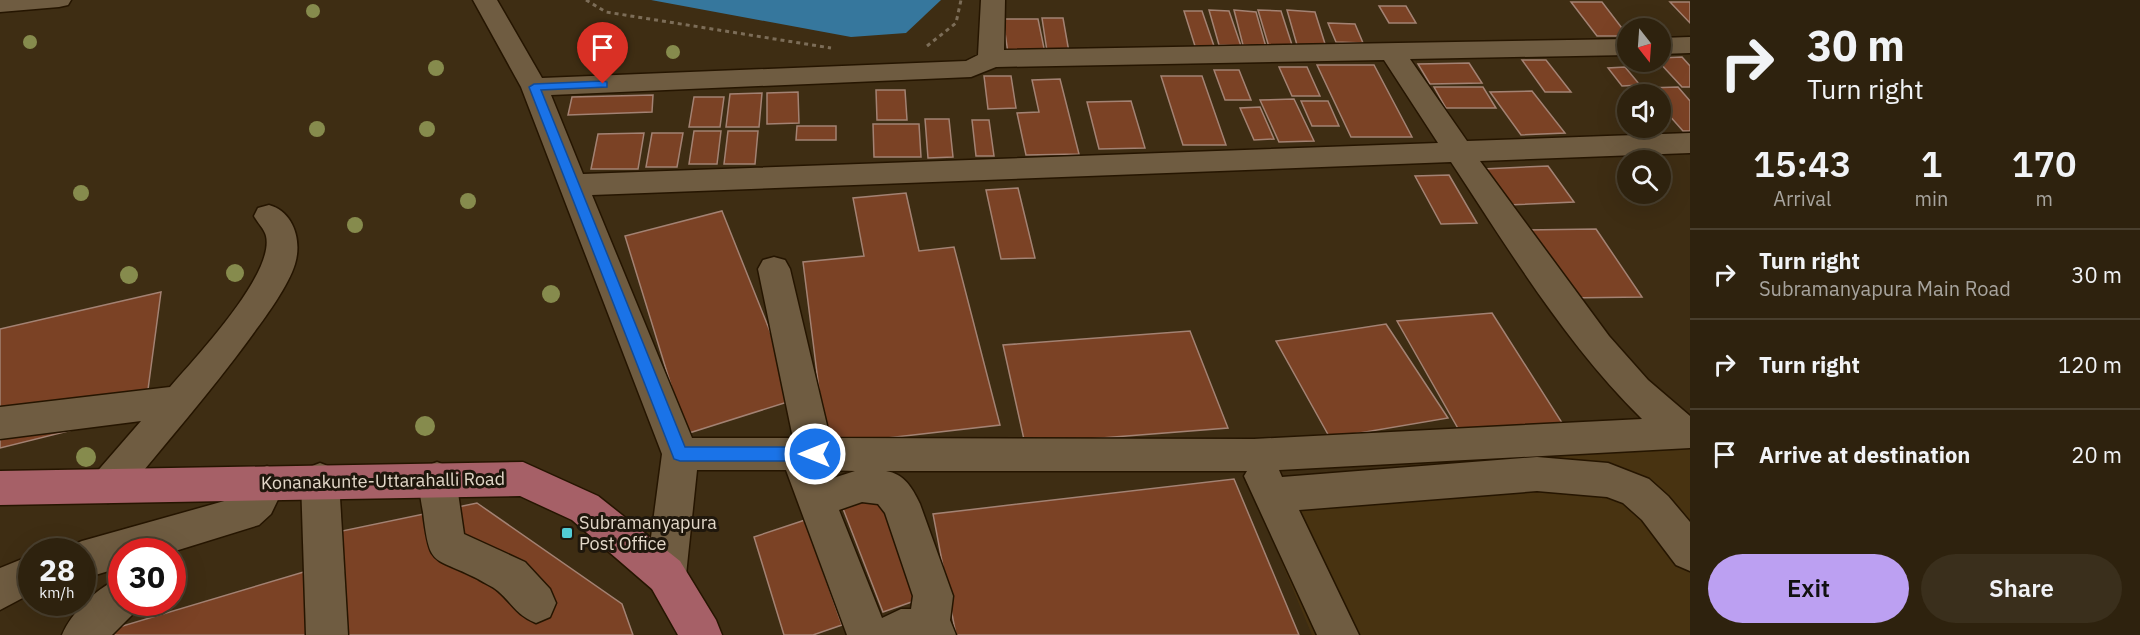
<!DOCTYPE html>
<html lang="en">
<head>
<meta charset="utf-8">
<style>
  :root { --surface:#2e220e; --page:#3a2f1c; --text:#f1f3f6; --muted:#a7a49e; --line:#493f2e; --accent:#bca0f2 }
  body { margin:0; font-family:"IBM Plex Sans",sans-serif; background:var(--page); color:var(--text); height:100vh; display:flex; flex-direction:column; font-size:22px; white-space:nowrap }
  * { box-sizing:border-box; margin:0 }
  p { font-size:20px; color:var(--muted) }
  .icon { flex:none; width:33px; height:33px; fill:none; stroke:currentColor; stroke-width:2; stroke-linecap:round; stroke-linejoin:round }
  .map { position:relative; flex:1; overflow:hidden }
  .sheet { display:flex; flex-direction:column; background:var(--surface); width:450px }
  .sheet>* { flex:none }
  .hud { background:#2e220e; color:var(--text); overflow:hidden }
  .needle { width:39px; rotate:163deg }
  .buttons { position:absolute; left:1617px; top:18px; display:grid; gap:12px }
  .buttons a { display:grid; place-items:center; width:54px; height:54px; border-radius:50%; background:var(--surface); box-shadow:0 6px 24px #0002,0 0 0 2px var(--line); font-size:30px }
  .speed { position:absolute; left:18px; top:538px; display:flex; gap:12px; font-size:30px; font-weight:700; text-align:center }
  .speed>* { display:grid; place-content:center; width:78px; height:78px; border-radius:50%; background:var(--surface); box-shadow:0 6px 24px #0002,0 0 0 2px var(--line); line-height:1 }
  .speed small { font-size:15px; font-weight:400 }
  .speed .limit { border:9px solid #d22; background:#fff; color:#111 }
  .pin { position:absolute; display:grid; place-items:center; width:51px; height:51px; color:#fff; margin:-62px -26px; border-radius:50% 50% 50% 0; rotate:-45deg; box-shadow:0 0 6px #0007 }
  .pin .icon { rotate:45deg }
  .me { position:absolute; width:66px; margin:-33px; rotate:270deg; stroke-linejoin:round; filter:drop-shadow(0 0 4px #0008) }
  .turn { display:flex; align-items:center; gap:21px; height:126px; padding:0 18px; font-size:27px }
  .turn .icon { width:78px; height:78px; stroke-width:2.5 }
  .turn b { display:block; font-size:42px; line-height:51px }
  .eta { display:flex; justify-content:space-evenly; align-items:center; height:102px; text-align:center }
  .eta b { font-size:36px; font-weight:600; line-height:42px }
  .primary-button { display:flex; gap:12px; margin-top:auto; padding:12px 18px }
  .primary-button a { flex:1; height:69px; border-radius:36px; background:var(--accent); color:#111; font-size:24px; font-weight:600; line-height:69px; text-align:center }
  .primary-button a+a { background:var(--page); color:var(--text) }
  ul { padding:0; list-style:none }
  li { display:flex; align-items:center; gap:18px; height:90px; padding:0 18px; border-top:2px solid var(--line) }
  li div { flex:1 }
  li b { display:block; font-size:22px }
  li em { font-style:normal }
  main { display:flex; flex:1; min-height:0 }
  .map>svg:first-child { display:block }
  .built { fill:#483311 }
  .water { fill:#36779d }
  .building { fill:#7b4225; stroke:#a38273; stroke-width:1.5 }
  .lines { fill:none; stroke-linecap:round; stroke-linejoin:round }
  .minor-casing { stroke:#251500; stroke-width:3 }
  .major-casing { stroke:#251500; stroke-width:3 }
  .path { stroke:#7c6d58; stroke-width:3; stroke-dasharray:4 4; stroke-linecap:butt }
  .minor { fill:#6f5c41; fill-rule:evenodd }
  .major { fill:#a66067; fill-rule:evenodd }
  .tree { fill:#868b4d }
  .route { fill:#1a73e8; stroke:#114b97; stroke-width:1.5 }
  .poi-dot { fill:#52ccd6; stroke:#1f170c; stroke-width:2 }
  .labels { text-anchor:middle; stroke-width:6; stroke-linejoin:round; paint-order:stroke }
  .street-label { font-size:18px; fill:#e2d7c8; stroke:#1f170c }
  .poi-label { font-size:18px; fill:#e2d7c8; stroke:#1f170c; text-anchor:start }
</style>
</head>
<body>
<main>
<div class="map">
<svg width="1690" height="635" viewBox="0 0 1690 635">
  <rect width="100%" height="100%" fill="#3e2d13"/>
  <!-- built -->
  <polygon class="built" points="1690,442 1690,635 1312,635 1251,489"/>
  <!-- water -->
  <polygon class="water" points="651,0 941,0 906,33 851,37"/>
  <!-- building -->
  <g class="building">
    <polygon points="1571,2 1602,2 1628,36 1597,36"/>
    <polygon points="1670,2 1690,2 1690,23"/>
    <polygon points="1379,6 1406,6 1416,23 1389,23"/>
    <polygon points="1209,10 1229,11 1241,46 1219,45"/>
    <polygon points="1234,10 1256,12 1266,47 1243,45"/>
    <polygon points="1258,10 1281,11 1293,48 1269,47"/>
    <polygon points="1287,10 1315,12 1326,47 1297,45"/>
    <polygon points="1184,11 1202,11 1214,46 1195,46"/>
    <polygon points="1042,18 1063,18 1069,52 1047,51"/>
    <polygon points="1003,19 1038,19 1045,53 1008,53"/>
    <polygon points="1328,23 1355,24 1363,43 1336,42"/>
    <polygon points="1682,57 1690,66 1690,87 1682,87 1659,62 1660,58"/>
    <polygon points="1522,60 1546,60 1571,92 1545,92"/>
    <polygon points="1469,63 1482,83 1430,84 1418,64"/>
    <polygon points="1317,65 1374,65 1412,137 1351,137"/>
    <polygon points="1279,67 1307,67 1320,96 1292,96"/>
    <polygon points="1625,67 1640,85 1622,86 1608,68"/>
    <polygon points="1214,70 1239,70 1251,100 1225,100"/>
    <polygon points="984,76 1011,76 1016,108 988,109"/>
    <polygon points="1161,76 1202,76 1226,145 1183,145"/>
    <polygon points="1060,79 1079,154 1026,155 1017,113 1039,112 1032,80"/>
    <polygon points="1434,87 1483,87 1496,108 1446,108"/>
    <polygon points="1678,87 1690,101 1690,131 1683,131 1660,105 1660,94 1651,94 1646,88"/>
    <polygon points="876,90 905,90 907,120 877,120"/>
    <polygon points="1532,91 1565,133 1521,135 1490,92"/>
    <polygon points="798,92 799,123 767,124 767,93"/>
    <polygon points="762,93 759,127 726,127 730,94"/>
    <polygon points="653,95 652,112 568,115 572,97"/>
    <polygon points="694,97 724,97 720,127 689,127"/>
    <polygon points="1294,99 1314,141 1279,142 1260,100"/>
    <polygon points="1131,101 1145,148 1099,149 1087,102"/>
    <polygon points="1301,101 1328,101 1339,126 1312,126"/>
    <polygon points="1260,107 1274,139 1254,140 1240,108"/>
    <polygon points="925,119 949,119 953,157 928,158"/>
    <polygon points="972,120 989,120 994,156 976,156"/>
    <polygon points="873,124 919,124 921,157 874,157"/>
    <polygon points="797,126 836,126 836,140 796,140"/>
    <polygon points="694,131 721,131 717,164 689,164"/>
    <polygon points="728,131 758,131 755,164 724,164"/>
    <polygon points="644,133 638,169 591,169 598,134"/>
    <polygon points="652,133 683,133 677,167 646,167"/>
    <polygon points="1548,166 1574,202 1507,205 1483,169"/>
    <polygon points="1449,175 1477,223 1441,224 1415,176"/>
    <polygon points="1018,188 1035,258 1001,259 986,190"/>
    <polygon points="906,193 919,251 954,247 1000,425 826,445 803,262 864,256 853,198"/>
    <polygon points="722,211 797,399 686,434 625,236"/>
    <polygon points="1596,229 1642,297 1565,298 1524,230"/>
    <polygon points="161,292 145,412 0,448 0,329"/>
    <polygon points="1492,313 1566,429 1464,439 1397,321"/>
    <polygon points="1386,324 1448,418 1330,438 1276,341"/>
    <polygon points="1190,331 1228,428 1025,444 1003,345"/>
    <polygon points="1234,479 1299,635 956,635 933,514"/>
    <polygon points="879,493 923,598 883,612 842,506"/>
    <polygon points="477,503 622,604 633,635 342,635 337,532"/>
    <polygon points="805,520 842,625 813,635 784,635 754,537"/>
    <polygon points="317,568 317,635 99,635 99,633"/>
  </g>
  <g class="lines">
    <!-- minor casing -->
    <g class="minor-casing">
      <g id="minor">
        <polygon points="0,0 71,0 68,5 59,7 0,12"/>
        <path d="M473,0h24l45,78 424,-17 12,-6 3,-55h24l-1,50 624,-11v16l-218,4 57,82 223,-8v20l-210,8 129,175 39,44 42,36v32l-411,22 3,7 255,-20 71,6 41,16 19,17 22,26v49l-14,-6 -34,-45 -19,-17 -16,-6 -70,-6 -238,19 60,125h-42l-73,-159 3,-5h-361c18,3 26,16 34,33l33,92 -3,24 6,15h-109l-61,-165h-89l-11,105 -6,14 -14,5 -14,-5 -6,-14 16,-121 -141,-367zM1384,60l54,83 -855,31 -32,-79 420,-18 25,-10zM1451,162c58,88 115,182 191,257l-388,20 -424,-1 -40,-169 -5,-9 -11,-3 -11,3 -5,9 35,169h-101l-100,-243zM823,470l32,1 -28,9zM862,502l16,2 7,9 28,83 -2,13h-10l-19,9 -43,-108z"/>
        <polygon points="1690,37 1690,53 1660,54 1660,38"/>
        <path d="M269,205c25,7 33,36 26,59 -7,23 -31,55 -45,74 -40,55 -86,107 -129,160l-13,5 -13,-5 -6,-12 6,-12 46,-53 -141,18v-32l170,-20c25,-29 105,-113 96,-151 -1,-6 -9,-14 -12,-20l4,-8z"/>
        <path d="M437,462l13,5 6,12 8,55 61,28 25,27 6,14 -6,14 -14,6c-20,-8 -23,-19 -38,-32 -6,-5 -14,-8 -20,-12 -46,-24 -48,-9 -55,-67 -3,-16 -6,-30 1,-45z"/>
        <polygon points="320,463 333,468 339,480 348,635 306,635 301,480 307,468"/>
        <polygon points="267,466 280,471 286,483 271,514 259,525 172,552 122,552 122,567 82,579 82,552 66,552 68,547 82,541 235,498 245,490 254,471"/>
        <polygon points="32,555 32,593 0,610 0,568"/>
        <path d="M122,577v26h18l-4,8 -24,24h-50c10,-24 36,-48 60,-58z"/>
      </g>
    </g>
    <!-- major casing -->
    <g class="major-casing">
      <polygon id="major" points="523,462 598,496 680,561 716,620 722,635 678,635 652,589 572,520 520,496 0,505 0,471"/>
    </g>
    <!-- path -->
    <g class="path">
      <polyline points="586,0 606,12 831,48"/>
      <polyline points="927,46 956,23 961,0"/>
    </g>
    <!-- minor -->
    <use href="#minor" class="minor"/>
    <!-- major -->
    <use href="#major" class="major"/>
  </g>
  <!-- trees -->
  <g class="tree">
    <circle cx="313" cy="11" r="7"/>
    <circle cx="30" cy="42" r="7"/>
    <circle cx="673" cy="52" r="7"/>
    <circle cx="436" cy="68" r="8"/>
    <circle cx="317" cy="129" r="8"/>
    <circle cx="427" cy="129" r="8"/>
    <circle cx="81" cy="193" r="8"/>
    <circle cx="468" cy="201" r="8"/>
    <circle cx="355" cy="225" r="8"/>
    <circle cx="235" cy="273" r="9"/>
    <circle cx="129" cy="275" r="9"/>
    <circle cx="551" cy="294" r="9"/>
    <circle cx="425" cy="426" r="10"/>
    <circle cx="86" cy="457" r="10"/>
  </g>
  <!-- route -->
  <polygon class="route" points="603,81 607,82 607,87 541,90 685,447 815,447 820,449 823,454 820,459 815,461 680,461 674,459 529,87 534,84"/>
  <!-- markers -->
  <rect class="poi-dot" x="561" y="527" width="12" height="12" rx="3"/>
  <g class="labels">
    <!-- street labels -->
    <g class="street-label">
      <text transform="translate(383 481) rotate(-1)" y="6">Konanakunte-Uttarahalli Road</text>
    </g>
    <!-- poi labels -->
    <g class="poi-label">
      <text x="579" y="529">Subramanyapura<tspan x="579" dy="21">Post Office</tspan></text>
    </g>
  </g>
</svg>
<div class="buttons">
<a><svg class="needle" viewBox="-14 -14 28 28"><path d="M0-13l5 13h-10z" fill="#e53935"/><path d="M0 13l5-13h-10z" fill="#a7a49e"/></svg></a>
<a><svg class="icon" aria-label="sound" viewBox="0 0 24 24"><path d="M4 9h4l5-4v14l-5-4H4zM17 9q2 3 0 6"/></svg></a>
<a><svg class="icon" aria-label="search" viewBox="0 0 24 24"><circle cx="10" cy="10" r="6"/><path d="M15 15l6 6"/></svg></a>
</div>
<div class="speed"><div>28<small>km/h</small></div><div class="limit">30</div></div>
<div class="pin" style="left:603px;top:84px;background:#d93025"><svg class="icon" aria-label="arrive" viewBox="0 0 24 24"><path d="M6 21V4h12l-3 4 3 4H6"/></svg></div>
<svg class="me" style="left:815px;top:454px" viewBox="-20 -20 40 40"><circle r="17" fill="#1a73e8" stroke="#fff" stroke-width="3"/><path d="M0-11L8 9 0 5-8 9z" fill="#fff"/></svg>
</div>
<section class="sheet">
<div class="hud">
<div class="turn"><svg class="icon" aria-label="right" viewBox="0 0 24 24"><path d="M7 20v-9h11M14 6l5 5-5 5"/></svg><div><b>30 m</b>Turn right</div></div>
</div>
<div class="eta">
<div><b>15:43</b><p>Arrival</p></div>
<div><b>1</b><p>min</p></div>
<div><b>170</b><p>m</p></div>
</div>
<ul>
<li><svg class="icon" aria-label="right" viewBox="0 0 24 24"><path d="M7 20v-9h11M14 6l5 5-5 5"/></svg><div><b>Turn right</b><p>Subramanyapura Main Road</p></div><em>30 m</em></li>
<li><svg class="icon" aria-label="right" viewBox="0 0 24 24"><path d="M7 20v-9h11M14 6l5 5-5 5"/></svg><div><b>Turn right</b></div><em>120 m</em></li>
<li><svg class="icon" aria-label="arrive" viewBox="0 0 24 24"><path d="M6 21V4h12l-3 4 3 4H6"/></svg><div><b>Arrive at destination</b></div><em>20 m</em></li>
</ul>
<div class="primary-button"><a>Exit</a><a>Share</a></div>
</section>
</main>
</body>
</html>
